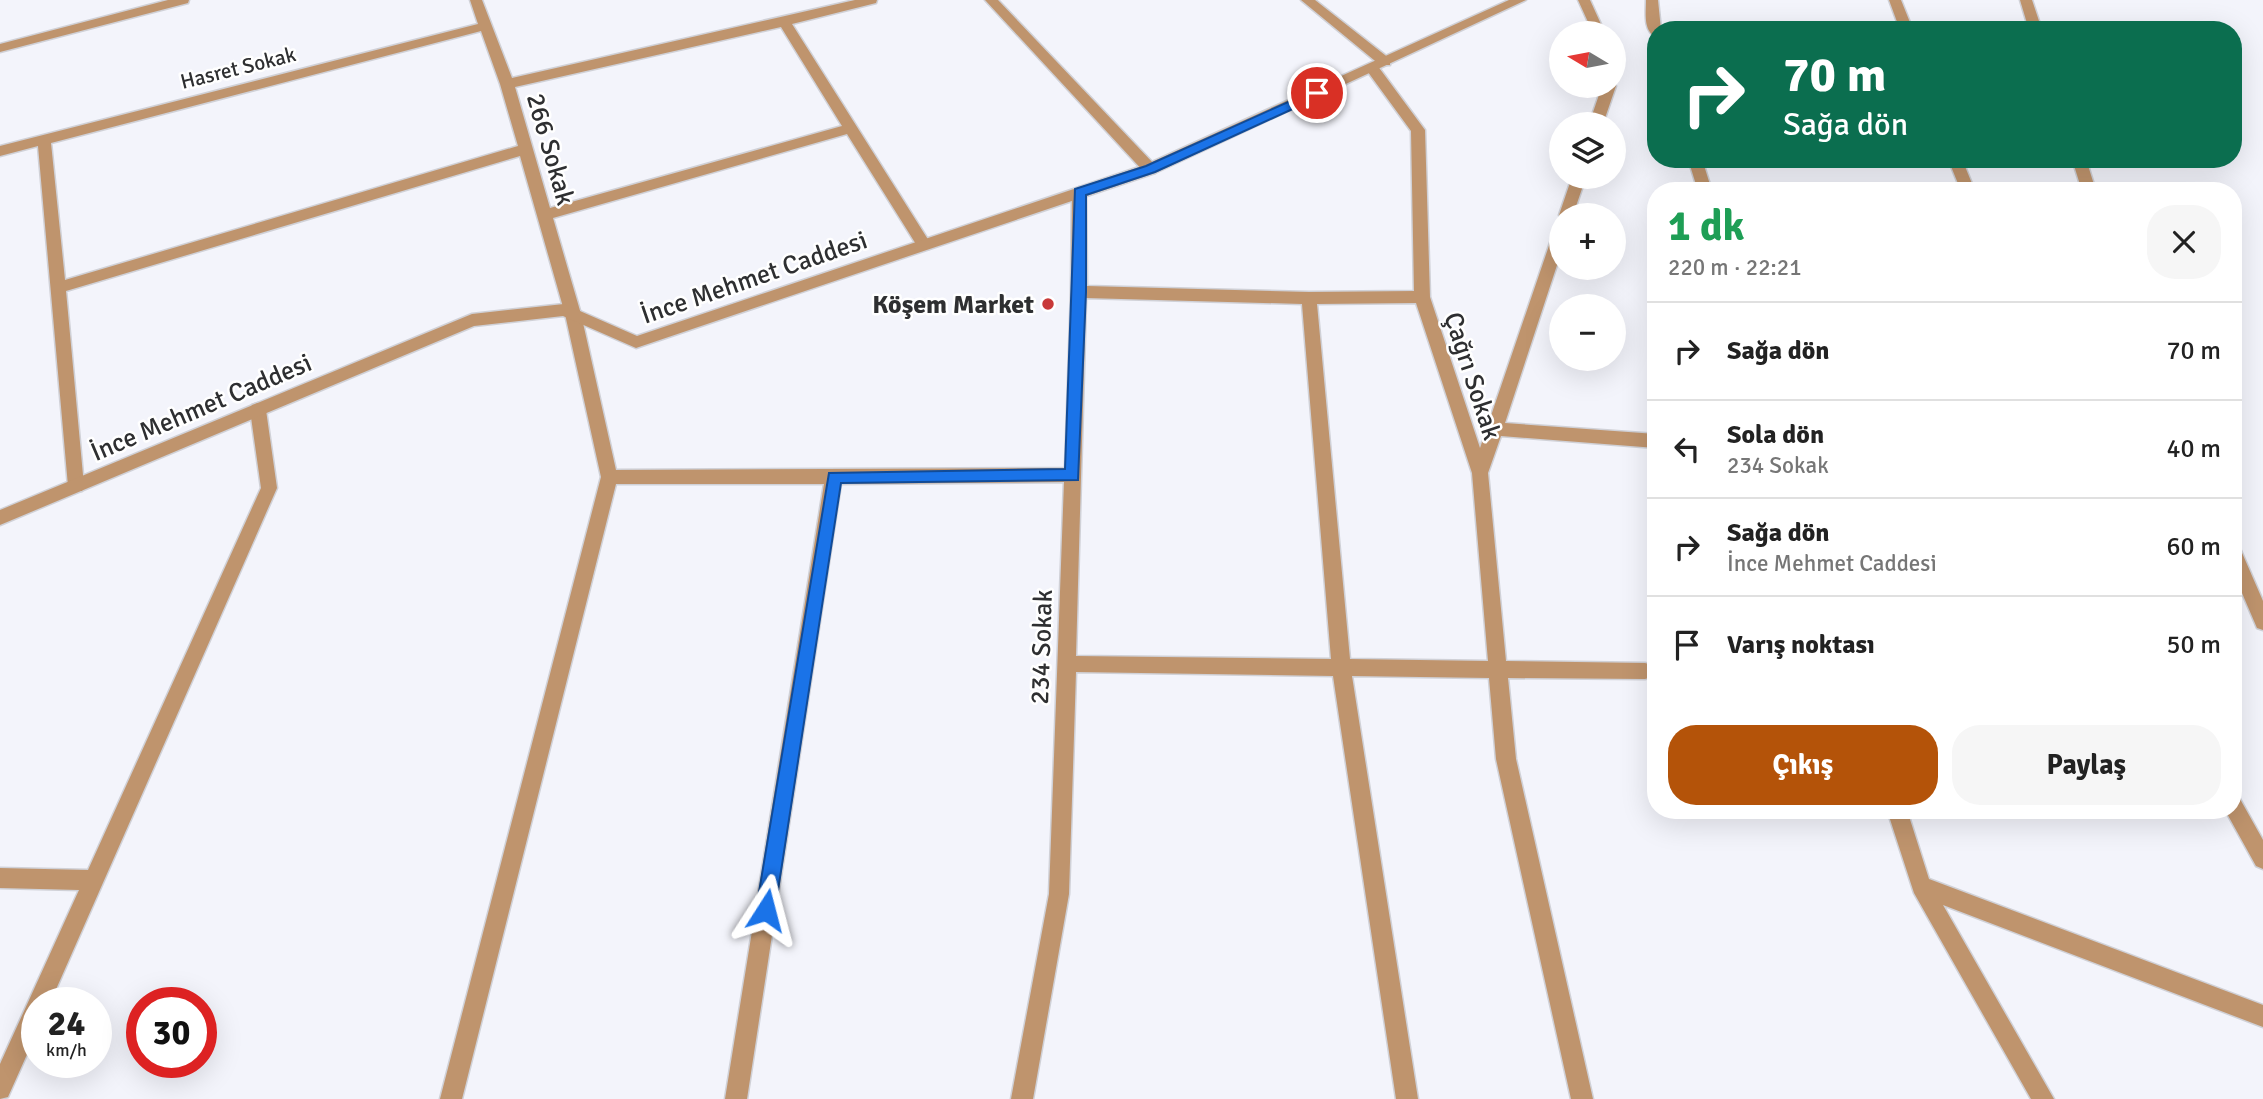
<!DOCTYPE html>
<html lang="tr">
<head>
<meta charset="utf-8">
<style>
  :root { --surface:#fff; --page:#f6f6f6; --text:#222; --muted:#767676; --line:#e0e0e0; --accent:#b45309 }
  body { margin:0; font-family:Signika,sans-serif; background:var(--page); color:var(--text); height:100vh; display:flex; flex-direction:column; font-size:26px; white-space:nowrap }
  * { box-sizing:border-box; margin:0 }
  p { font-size:23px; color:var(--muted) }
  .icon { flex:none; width:38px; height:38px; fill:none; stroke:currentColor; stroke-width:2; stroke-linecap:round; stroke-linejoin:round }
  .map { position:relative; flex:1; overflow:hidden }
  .details { position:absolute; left:1647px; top:182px; width:595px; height:637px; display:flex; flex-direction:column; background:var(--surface); border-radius:28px; box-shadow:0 7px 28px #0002 }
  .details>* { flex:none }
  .guide { position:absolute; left:1647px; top:21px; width:595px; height:147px; border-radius:28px; box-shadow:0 7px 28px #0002; background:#0b6e4f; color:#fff; overflow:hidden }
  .needle { width:46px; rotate:280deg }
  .buttons { position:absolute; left:1549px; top:21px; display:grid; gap:14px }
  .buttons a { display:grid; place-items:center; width:77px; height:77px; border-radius:50%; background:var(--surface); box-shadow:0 7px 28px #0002; font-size:35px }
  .speed { position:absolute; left:21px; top:987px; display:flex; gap:14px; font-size:35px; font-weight:700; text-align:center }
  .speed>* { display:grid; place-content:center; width:91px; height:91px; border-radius:50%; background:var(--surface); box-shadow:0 7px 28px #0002; line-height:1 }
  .speed small { font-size:18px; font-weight:400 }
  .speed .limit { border:10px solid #d22; background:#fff; color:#111 }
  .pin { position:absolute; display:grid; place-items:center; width:60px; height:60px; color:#fff; margin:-30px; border:4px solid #fff; border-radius:50%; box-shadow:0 2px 7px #0007 }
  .me { position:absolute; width:77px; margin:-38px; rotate:9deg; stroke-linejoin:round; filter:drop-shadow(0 0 5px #0008) }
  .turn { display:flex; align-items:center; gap:24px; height:147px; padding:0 21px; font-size:32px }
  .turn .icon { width:91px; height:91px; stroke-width:2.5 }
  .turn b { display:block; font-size:49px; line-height:60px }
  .round { display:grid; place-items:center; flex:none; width:74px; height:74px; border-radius:28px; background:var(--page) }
  .headline { display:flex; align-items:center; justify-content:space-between; height:119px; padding:0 21px }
  h1 { font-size:42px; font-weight:700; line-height:52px; color:#1e9e55 }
  .cta { display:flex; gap:14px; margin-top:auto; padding:14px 21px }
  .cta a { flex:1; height:80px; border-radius:28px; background:var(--accent); color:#fff; font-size:28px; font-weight:700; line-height:80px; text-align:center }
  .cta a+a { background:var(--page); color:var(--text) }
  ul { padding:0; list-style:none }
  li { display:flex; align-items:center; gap:21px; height:98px; padding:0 21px; border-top:2px solid var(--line) }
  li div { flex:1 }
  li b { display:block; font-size:26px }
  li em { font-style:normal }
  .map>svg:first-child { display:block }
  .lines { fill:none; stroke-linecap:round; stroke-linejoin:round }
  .minor-casing { stroke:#d0d1d7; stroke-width:3 }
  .tertiary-casing { stroke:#d0d1d7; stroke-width:3 }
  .minor { fill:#bf946d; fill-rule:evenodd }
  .tertiary { fill:#bf946d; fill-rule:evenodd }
  .route { fill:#1a73e8; stroke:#114b97; stroke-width:2 }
  .poi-dot { fill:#c83939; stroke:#fff; stroke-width:2.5 }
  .labels { text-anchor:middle; stroke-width:5; stroke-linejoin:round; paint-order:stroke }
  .far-street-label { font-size:21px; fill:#2e2f31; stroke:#fff }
  .street-label { font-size:26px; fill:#2e2f31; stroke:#fff }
  .poi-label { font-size:26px; font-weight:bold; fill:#2e2f31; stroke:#fff; text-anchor:end }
</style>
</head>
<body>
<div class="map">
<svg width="2263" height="1099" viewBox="0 0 2263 1099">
  <rect width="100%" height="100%" fill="#f3f4fb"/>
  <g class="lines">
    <!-- minor casing -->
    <g class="minor-casing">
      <g id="minor">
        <polygon points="168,0 189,0 188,3 0,52 0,44"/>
        <path d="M470,0h12l30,78 343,-78h22l-1,3 -84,21 137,217 2,4 -2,4h-10l-72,-115 -294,84 28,96 35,156 449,-2 6,-176 1,-100 7,-5 7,5 1,94 222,6 105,-1 -3,-160 -46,-63 7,-4 5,1 48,65 5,167 50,151 74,-217 7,-5v27l-56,170 151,11v14l-155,-12 -13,37 18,188 139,2 7,2 2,6 -2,6 -7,2 -137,-1 8,81 77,340h-22l-75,-340 -7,-81 -137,-2 66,423h-22l-63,-423 -257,-4 -7,222 -36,205h-22l38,-205 15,-412 -223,2 -94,615h-22l99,-615h-208l-154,615h-22l161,-622 -36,-163 -45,-158 -454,135 18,195 -2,5h-12l-2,-5 -30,-340 -38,10v-10l478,-122zM781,27l61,99 -292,82 -35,-121zM481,31l19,53 18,62 -453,134 -14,-137zM1086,298l216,6 29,355 -255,-3zM1416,303l56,170 16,188 -138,-2 -33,-355z"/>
        <polygon points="985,0 998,0 1155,165 1155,173 1145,173"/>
        <polygon points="1301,0 1315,0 1390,59 1390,65 1380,65"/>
        <polygon points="1578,0 1590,0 1605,33 1593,33"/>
        <path d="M1646,0h12l3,30h-5v7c-13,-6 -10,-24 -10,-37z"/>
        <polygon points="1889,0 1901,0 1913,30 1900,30"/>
        <polygon points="2020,0 2032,0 2042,30 2029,30"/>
        <polygon points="1614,61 1621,65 1621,72 1614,76"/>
        <polygon points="1614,83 1616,86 1603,124 1589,124 1602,86 1614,86"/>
        <polygon points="1688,159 1702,159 1712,191 1698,191"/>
        <polygon points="1948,159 1962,159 1975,191 1961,191"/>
        <polygon points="2072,159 2086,159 2096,191 2082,191"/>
        <polygon points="1572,177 1586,177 1573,215 1561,215 1561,219 1559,215"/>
        <polygon points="258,403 264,405 266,410 277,488 50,1003 37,1003 37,1032 8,1097 0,1099 0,1064 79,890 0,888 0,868 88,870 261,488 250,410 252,405"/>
        <polygon points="2233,543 2239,546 2263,601 2263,630 2257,628 2233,572"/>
        <polygon points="2233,797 2240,799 2263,840 2263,869 2256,866 2225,810 2233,810"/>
        <polygon points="1887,810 1907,810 1929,879 2263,1005 2263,1027 1943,905 2054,1099 2031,1099 1914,893"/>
      </g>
    </g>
    <!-- tertiary casing -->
    <g class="tertiary-casing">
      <polygon id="tertiary" points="1509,0 1526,0 1155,173 636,348 563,316 474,326 0,525 0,510 472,314 564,304 637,336 1145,165"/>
    </g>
    <!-- minor -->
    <use href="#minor" class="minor"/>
    <!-- tertiary -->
    <use href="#tertiary" class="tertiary"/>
  </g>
  <!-- route -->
  <polygon class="route" points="1317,89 1321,90 1321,96 1155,172 1086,195 1086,292 1078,480 841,483 775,910 772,916 766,919 759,916 756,910 829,473 1065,469 1075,189 1146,166"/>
  <!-- markers -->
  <circle class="poi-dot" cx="1048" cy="304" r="7"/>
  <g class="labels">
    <!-- far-street labels -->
    <g class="far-street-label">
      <text transform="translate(238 68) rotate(-14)" y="7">Hasret Sokak</text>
    </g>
    <!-- street labels -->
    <g class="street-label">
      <text transform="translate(551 149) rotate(74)" y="9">266 Sokak</text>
      <text transform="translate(754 277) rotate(-19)" y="9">İnce Mehmet Caddesi</text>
      <text transform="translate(1473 376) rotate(72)" y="9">Çağrı Sokak</text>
      <text transform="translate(201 407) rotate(-23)" y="9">İnce Mehmet Caddesi</text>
      <text transform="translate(1041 647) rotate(-88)" y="9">234 Sokak</text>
    </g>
    <!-- poi labels -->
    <g class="poi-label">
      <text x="1034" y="313">Köşem Market</text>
    </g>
  </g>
</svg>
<div class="buttons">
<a><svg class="needle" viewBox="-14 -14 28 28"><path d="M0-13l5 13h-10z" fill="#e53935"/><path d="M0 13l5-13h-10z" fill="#767676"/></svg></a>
<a><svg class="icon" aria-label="layers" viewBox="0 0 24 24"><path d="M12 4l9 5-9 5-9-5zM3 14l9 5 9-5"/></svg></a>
<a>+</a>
<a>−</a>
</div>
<div class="speed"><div>24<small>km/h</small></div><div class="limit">30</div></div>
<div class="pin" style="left:1317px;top:93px;background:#d93025"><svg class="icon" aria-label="arrive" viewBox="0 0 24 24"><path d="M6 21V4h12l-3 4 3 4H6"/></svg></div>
<svg class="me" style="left:766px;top:910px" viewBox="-20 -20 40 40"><path d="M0-17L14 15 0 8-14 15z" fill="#1a73e8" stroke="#fff" stroke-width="4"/></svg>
<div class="guide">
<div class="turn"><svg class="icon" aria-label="right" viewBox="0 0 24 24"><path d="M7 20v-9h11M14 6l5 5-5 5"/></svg><div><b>70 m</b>Sağa dön</div></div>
</div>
<section class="details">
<div class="headline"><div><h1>1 dk</h1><p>220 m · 22:21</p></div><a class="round"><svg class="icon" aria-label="close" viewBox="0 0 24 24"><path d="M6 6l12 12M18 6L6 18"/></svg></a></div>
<ul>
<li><svg class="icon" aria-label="right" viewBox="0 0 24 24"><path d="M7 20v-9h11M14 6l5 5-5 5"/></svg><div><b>Sağa dön</b></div><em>70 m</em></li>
<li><svg class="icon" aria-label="left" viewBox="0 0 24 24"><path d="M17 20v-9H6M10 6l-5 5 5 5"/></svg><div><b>Sola dön</b><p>234 Sokak</p></div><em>40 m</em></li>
<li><svg class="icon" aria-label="right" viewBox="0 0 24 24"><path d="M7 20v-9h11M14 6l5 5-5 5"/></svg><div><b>Sağa dön</b><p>İnce Mehmet Caddesi</p></div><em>60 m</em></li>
<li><svg class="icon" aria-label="arrive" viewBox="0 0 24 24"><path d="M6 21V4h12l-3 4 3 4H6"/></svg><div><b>Varış noktası</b></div><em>50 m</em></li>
</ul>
<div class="cta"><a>Çıkış</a><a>Paylaş</a></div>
</section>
</div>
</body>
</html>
